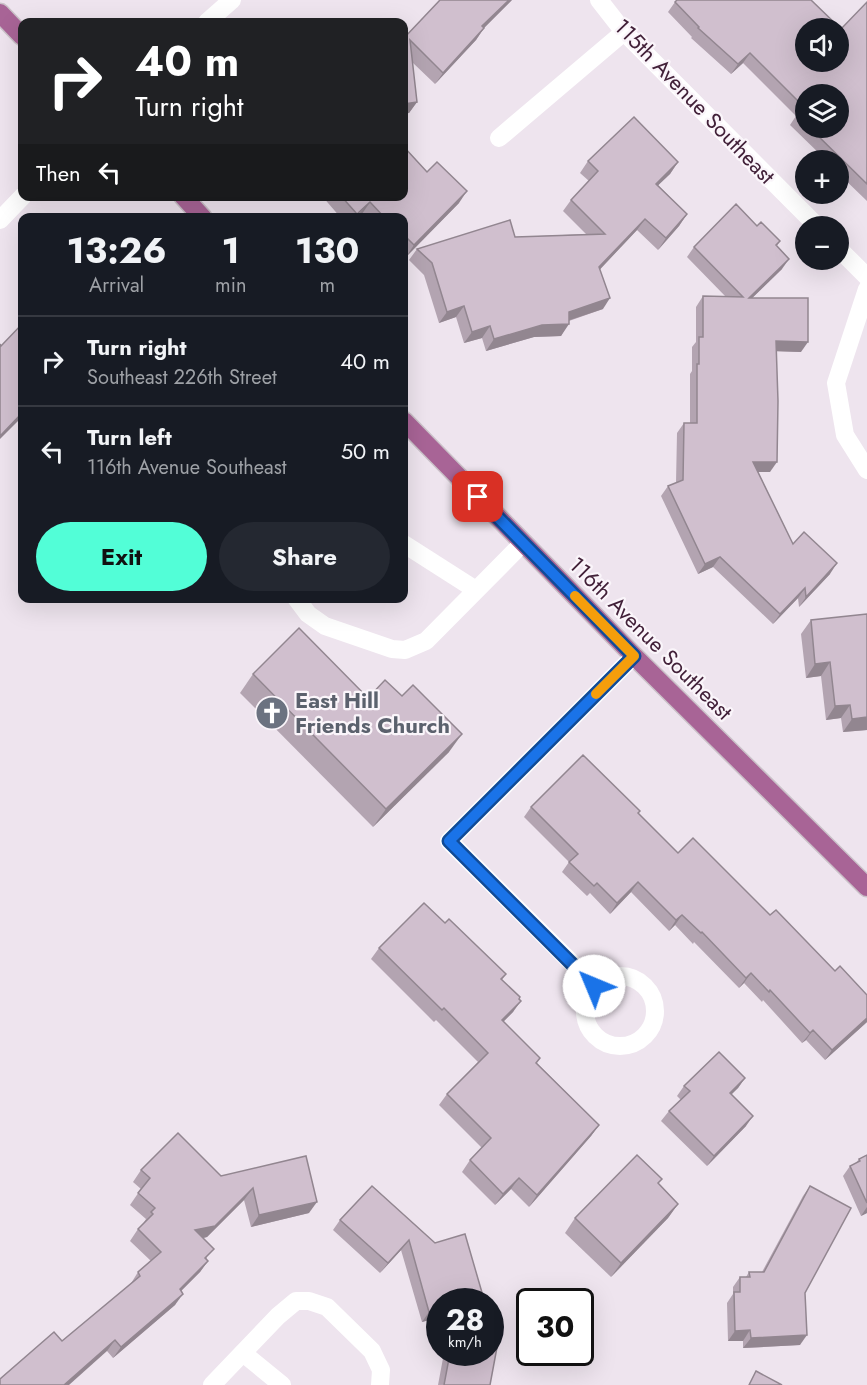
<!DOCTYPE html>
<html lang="en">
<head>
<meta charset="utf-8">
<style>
  :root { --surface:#171b24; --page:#242831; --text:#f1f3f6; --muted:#9ea1a6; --line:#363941; --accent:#52fed7 }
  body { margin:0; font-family:Jost,sans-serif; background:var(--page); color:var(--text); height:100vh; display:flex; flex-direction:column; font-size:22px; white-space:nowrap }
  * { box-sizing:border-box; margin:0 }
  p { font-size:20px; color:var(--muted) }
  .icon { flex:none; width:33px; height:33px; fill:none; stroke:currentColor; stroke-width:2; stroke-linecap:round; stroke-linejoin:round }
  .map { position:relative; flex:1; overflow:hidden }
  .side { position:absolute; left:18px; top:213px; width:390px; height:390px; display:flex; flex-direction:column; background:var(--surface); border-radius:12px; box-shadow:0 6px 24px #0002 }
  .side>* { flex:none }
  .guide { position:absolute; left:18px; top:18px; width:390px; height:183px; border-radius:12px; box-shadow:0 6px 24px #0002; background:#202124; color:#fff; overflow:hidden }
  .fabs { position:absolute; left:795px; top:18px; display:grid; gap:12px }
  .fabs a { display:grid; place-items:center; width:54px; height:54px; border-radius:50%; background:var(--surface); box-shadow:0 6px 24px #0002; font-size:30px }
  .speed { position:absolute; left:426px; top:1288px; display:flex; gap:12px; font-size:30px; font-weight:700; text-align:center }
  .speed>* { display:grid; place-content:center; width:78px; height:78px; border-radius:50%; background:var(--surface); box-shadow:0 6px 24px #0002; line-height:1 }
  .speed small { font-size:15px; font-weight:400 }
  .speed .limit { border:3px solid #111; border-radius:9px; background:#fff; color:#111 }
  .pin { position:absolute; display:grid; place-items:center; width:51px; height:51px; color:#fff; margin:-26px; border-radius:12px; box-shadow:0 3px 9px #0006 }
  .me { position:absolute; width:66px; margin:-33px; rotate:315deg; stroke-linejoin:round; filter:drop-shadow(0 0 4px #0008) }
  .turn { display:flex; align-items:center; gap:21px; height:126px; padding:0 18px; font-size:27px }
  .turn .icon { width:78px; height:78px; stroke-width:2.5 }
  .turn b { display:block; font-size:42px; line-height:51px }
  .then { display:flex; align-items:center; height:57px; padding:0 18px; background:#0003; gap:12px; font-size:22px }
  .eta { display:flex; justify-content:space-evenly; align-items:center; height:102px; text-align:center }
  .eta b { font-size:36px; font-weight:700; line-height:42px }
  .button { display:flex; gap:12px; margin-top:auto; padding:12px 18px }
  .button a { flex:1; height:69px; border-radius:36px; background:var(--accent); color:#111; font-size:24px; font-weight:700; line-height:69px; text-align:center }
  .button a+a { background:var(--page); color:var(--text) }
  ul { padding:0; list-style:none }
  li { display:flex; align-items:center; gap:18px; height:90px; padding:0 18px; border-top:2px solid var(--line) }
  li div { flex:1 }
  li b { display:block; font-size:22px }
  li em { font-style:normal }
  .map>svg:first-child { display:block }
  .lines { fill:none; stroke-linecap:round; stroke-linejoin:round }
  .major-casing { stroke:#cac1c8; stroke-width:21 }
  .minor { stroke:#fff; stroke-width:18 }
  .major { stroke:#a86496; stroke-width:18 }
  .wall { fill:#b3a4b1; fill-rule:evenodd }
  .shaded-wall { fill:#928690 }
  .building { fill:#d0bfce; stroke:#928690; stroke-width:1.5; fill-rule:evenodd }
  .route-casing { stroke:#114b97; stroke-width:15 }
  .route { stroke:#1a73e8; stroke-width:10 }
  .slow { stroke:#f59e0b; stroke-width:10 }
  .labels { text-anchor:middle; stroke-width:4.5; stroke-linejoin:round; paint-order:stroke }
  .street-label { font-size:22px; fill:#422139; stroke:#faf5fa }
  .worship-label { font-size:22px; font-weight:bold; fill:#5b616d; stroke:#faf5fa; text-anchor:start }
</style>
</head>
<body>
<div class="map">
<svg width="867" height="1385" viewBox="0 0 867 1385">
  <rect width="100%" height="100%" fill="#eee4ee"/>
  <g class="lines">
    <!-- major casing -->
    <g class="major-casing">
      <g id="major">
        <polyline points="0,13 22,36"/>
        <polyline points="183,196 203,218"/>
        <polyline points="404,421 634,656 867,887"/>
      </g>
    </g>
    <!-- minor -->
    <g class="minor">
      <polyline points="599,0 624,32 817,226"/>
      <polyline points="207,22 232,0"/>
      <polyline points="499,138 624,32"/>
      <polyline points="0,220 23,196"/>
      <polyline points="838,248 867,277"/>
      <polyline points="867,289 836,383 845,435 867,470"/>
      <polyline points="404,544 476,590"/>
      <polyline points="296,598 308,614 325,626 392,649 405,650 426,641 523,543"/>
      <circle cx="620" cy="1011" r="35"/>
      <polyline points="595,986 449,841 634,656"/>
      <polyline points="243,1353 282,1385"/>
      <polyline points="212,1385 278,1316 296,1301 309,1301 327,1307 372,1351 381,1370 380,1385"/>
    </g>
    <!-- major -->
    <use href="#major" class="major"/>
  </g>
  <!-- wall -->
  <g class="wall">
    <polygon points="512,0 484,28 476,40 435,84 412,62 417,102 409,113 404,38"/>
    <path d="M675,2l166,27 26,-27v199l-29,-28v-13h-12l-36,-35 6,-9 -53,-53 -12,11 -40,-36 1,-1 -24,-25zM806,94l32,34h-32z"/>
    <polygon points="588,161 678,162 670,174 658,185 687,214 679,226 658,250 637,230 600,269 603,309 569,321 561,336 534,337 486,351 482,338 464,343 456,317 439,323 424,275 409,260 417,249 515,237 586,234 563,211 571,200 589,181 580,173"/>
    <polygon points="427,172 459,203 406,257 404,255 404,218 366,218 362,214 358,218 341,218 322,196 404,196"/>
    <polygon points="757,226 780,241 777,246 782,269 752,298 801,352 776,351 770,472 758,472 793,544 830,574 799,607 798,598 773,624 713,567 698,574 661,496 668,486 676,483 677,433 684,423 690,423 690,374 692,371 692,347 696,342 696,307 703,296 726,297 687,257 694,247"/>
    <polygon points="867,614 867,730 843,732 841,718 826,720 821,676 806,678 801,634 811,620"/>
    <polygon points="253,674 368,698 449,752 373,827 240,693"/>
    <polygon points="531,807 638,814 678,853 867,1022 825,1060 806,1040 802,1043 763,1000 762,1002 744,983 739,988 694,942 693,944 675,925 669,931 631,892 610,914 590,893 587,896 562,872 569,862 524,817"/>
    <polygon points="445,923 506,974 502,980 519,999 513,1012 503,1022 537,1063 599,1125 591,1136 529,1207 511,1189 495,1205 462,1172 470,1160 482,1148 439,1105 447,1094 478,1062 436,1020 434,1022 371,959 379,948"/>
    <polygon points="745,1078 738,1088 731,1094 746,1126 707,1166 661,1121 669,1111 681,1100 677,1096 684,1086"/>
    <polygon points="867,1155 867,1213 861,1216 843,1176 850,1166 856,1163 859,1159"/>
    <polygon points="141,1170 221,1176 309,1213 251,1227 244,1200 207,1237 203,1238 207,1259 208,1261 200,1272 181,1291 175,1305 113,1358 107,1351 62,1341 130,1285 138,1272 151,1261 130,1241 138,1229 143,1224 146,1219 130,1205 141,1189 133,1182"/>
    <polygon points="658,1183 678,1204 668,1218 611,1277 565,1233 575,1218"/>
    <polygon points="810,1186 805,1293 800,1345 743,1348 743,1341 728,1341 727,1303 733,1294 733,1287 740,1277 746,1277 749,1272 762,1272 803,1196"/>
    <polygon points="340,1220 435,1243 440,1302 440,1317 422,1322 401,1250 380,1273 333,1230"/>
    <polygon points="444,1353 490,1353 490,1385 438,1385"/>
  </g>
  <!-- shaded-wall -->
  <g class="shaded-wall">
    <polygon points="509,0 512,0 474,38 482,26"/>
    <polygon points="484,28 476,40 435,84 443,73"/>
    <polygon points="750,53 743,63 731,74 738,64"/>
    <polygon points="417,102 409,113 404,114 404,104"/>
    <polygon points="678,162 670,174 648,195 656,184"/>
    <polygon points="467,191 459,203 406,257 414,245"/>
    <polygon points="370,202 362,214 358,218 355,218"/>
    <polygon points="687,214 679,226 658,250 666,238"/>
    <polygon points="645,219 637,230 591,279 599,267"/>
    <polygon points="789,259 782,269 742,308 749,298"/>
    <polygon points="610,298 603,309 561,323 569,312"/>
    <polygon points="464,306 456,317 439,323 447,312"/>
    <polygon points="569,324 561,336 534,337 486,351 494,339 542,325"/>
    <polygon points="490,326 482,338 464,343 472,332"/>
    <polygon points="776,341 808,342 801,352 769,351"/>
    <polygon points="22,413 22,417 0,439 0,436"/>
    <polygon points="753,462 777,462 770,472 746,472"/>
    <polygon points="720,557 713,567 698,574 705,564"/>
    <polygon points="837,563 830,574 799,607 806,597"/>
    <polygon points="805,588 798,598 773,624 780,614"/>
    <polygon points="830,662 821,676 806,678 815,664"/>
    <polygon points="850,705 841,718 826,720 835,706"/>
    <polygon points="867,717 867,730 843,732 852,719"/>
    <polygon points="462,734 449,752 373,827 386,809"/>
    <polygon points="638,882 631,892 610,914 617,903"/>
    <polygon points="682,915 675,925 669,931 676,920"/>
    <polygon points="751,973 744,983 739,988 746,978"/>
    <polygon points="521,1001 513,1012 494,1031 502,1020"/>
    <polygon points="867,1018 867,1022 825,1060 832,1050"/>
    <polygon points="813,1030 806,1040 802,1043 810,1033"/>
    <polygon points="745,1078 738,1088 723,1103 730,1093"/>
    <polygon points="753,1116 746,1126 707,1166 714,1156"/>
    <polygon points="599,1125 591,1136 529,1207 537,1195"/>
    <polygon points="519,1178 511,1189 495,1205 503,1194"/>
    <polygon points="253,1188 244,1200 207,1237 187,1242 195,1230"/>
    <polygon points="317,1202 309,1213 251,1227 259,1215"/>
    <polygon points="678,1204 668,1218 611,1277 621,1263"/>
    <polygon points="867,1207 867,1213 861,1216"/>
    <polygon points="409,1240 401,1250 380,1273 388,1263"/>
    <polygon points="208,1261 200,1272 171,1301 180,1289"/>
    <polygon points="183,1294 175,1305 113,1358 121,1347"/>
    <polygon points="483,1296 479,1302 463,1302"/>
    <polygon points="440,1309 440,1317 422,1322 429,1312"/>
    <polygon points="750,1330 743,1341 728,1341 735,1331"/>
    <polygon points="807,1335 800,1345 743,1348 751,1338"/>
    <polygon points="115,1340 107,1351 69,1385 64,1385"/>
  </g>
  <!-- building -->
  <g class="building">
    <polygon points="440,0 509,0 482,26 484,28 443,73 410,40 417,102 404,104 404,38"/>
    <path d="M677,0h134l30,29 26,-27v182l-57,-56h28v-34h-32v29l-9,-8 7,-8 -54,-54 -12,11 -40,-36 1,-1 -24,-25zM806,28h32v34h-32z"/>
    <polygon points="634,117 678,162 656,184 687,214 666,238 645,219 599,267 610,298 569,312 569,324 542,325 494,339 490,326 472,332 464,306 447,312 432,263 417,249 510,220 515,237 605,234 571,200 598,171 588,161"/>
    <polygon points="404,147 427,172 437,162 467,191 414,245 404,235 404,218 385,218 370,202 357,214 341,196 404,196"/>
    <polygon points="736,204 757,226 761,222 780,241 776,245 789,259 749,298 808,298 808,342 776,341 778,401 777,462 753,462 793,544 804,532 837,563 806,597 805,588 780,614 720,557 705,564 668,486 683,480 684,423 697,423 697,364 699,364 699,337 703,337 703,296 743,297 694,247"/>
    <polygon points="22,324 22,413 0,436 0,344 1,346"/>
    <polygon points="867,614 867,717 852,719 850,705 835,706 830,662 815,664 811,620"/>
    <polygon points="299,628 368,698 385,680 402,696 413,685 462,734 386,809 253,674"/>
    <polygon points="583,755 640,811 638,813 678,853 693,838 770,915 776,910 835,971 840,966 867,995 867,1018 832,1050 813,1030 810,1033 770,990 769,992 751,973 746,978 702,932 701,933 682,915 676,920 638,882 617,903 597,883 594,886 569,862 578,854 531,807"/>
    <polygon points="424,903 445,923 449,919 506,974 501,979 520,997 519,999 521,1001 502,1020 540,1058 536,1063 599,1125 537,1195 519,1178 503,1194 470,1160 491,1138 447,1094 488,1053 444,1008 442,1010 379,948"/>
    <polygon points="719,1052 745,1078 730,1093 753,1116 714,1156 669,1111 690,1091 684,1086"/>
    <polygon points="178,1133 221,1176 306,1156 317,1202 259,1215 253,1188 215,1226 195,1230 214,1249 205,1258 208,1261 180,1289 183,1294 121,1347 115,1340 64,1385 0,1385 0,1379 54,1332 62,1341 140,1276 138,1272 161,1252 138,1229 153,1214 151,1212 155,1208 138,1193 150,1178 141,1170"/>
    <polygon points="637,1155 662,1179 658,1183 678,1204 621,1263 575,1218"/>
    <polygon points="867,1155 867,1203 850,1166 860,1161 859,1159"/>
    <polygon points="372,1186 435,1243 465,1234 483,1296 463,1302 440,1302 440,1309 429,1312 409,1240 388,1263 340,1220"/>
    <polygon points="810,1186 851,1208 805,1293 807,1335 751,1338 750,1330 735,1331 734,1292 740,1292 740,1277 750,1277 749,1272 764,1272"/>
    <polygon points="490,1340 498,1342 490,1385 444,1385 450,1353 490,1353"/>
    <polygon points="756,1371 782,1385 749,1385"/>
  </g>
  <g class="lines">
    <!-- route casing -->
    <g class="route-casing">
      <polyline id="route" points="478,497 634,656 449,841 594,986"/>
    </g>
    <!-- route -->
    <use href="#route" class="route"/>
    <!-- slow -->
    <polyline class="slow" points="575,596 634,656 596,694"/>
  </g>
  <!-- icons -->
  <defs>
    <g id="church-disc" transform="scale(1.725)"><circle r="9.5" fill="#6b7280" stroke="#faf5fa"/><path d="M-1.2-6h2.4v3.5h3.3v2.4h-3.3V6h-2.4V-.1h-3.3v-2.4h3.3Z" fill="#fff"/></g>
  </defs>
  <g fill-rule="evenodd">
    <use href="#church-disc" x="272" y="713"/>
  </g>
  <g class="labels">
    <!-- street labels -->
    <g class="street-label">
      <text transform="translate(695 101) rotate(46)" y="8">115th Avenue Southeast</text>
      <text transform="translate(651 638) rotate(45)" y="8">116th Avenue Southeast</text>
    </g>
    <!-- worship labels -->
    <g class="worship-label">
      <text x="295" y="708">East Hill<tspan x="295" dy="25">Friends Church</tspan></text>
    </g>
  </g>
</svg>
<div class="fabs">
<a><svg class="icon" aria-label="sound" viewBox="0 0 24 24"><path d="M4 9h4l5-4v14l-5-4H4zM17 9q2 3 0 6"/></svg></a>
<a><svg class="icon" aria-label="layers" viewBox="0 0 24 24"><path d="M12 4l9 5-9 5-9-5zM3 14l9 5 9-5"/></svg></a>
<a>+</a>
<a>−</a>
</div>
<div class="speed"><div>28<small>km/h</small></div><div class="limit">30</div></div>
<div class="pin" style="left:478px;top:497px;background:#d93025"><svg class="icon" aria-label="arrive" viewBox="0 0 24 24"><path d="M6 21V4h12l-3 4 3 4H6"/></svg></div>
<svg class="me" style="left:594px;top:986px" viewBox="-20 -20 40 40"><circle r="19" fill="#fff"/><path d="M0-13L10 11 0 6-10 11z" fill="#1a73e8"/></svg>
<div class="guide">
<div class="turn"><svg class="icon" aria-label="right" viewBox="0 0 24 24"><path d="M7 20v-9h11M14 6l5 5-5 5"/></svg><div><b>40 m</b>Turn right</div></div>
<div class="then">Then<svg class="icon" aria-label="left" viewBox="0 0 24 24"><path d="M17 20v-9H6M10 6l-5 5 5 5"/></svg></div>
</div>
<section class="side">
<div class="eta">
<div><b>13:26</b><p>Arrival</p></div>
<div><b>1</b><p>min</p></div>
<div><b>130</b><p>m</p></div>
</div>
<ul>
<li><svg class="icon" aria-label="right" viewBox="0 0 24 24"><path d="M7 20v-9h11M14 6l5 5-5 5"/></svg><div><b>Turn right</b><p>Southeast 226th Street</p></div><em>40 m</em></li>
<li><svg class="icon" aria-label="left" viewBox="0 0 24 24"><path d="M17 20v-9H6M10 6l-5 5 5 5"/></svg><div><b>Turn left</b><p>116th Avenue Southeast</p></div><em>50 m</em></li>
</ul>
<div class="button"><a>Exit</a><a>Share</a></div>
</section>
</div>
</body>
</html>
